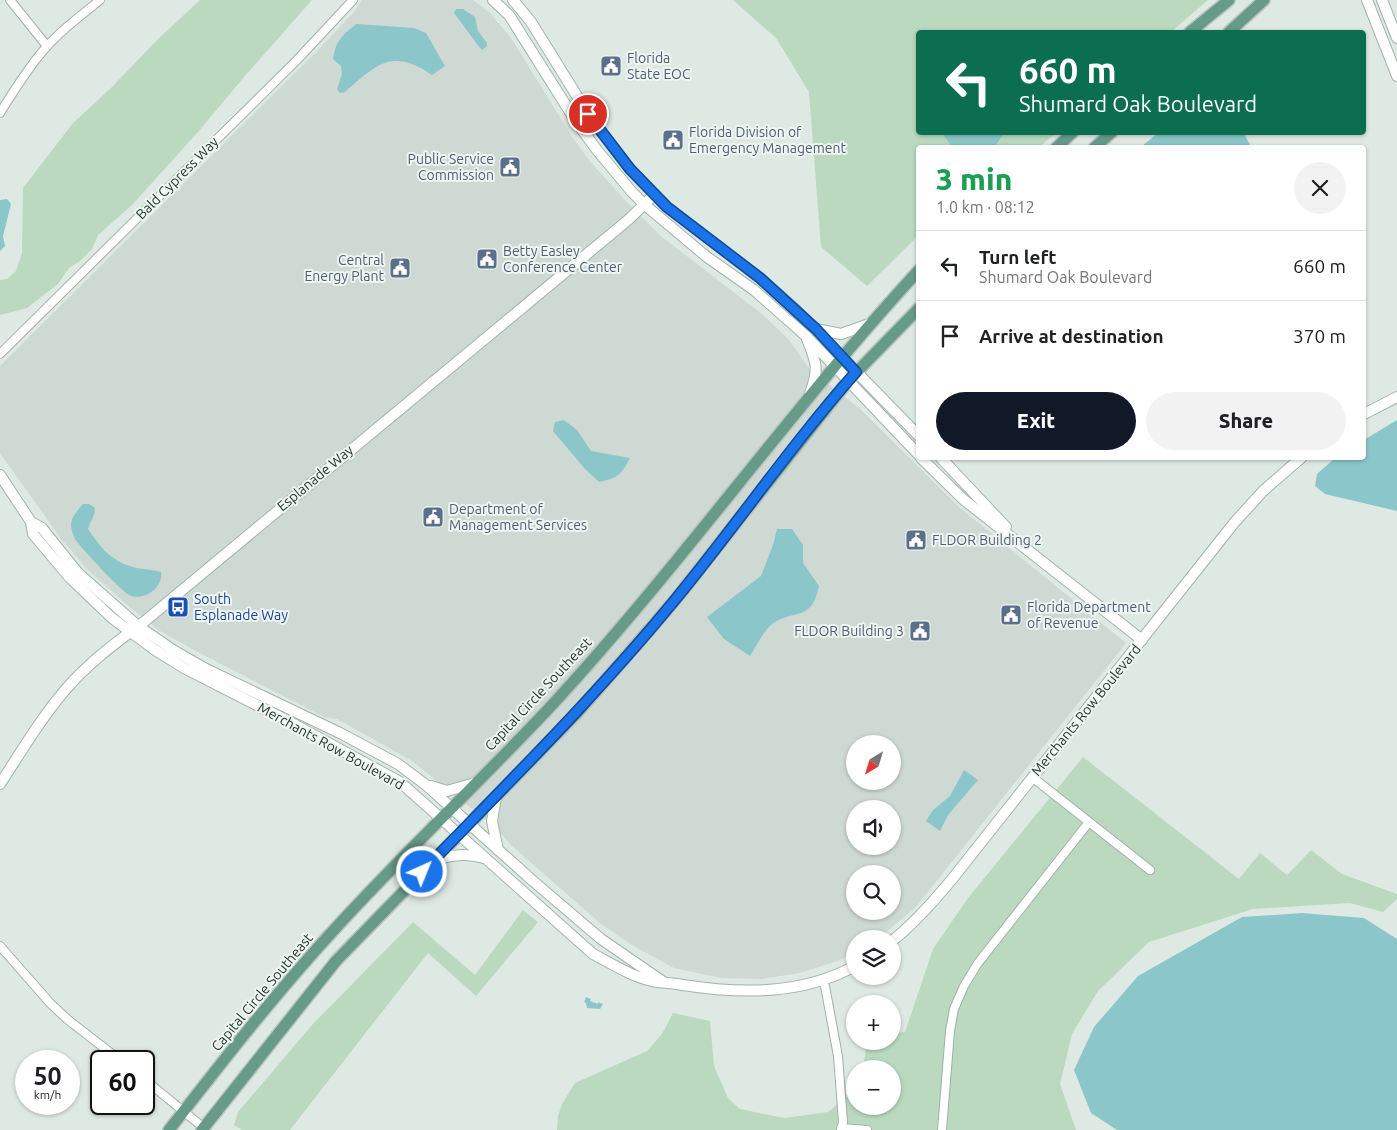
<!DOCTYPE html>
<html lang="en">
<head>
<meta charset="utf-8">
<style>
  :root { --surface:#fff; --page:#f2f2f2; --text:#202124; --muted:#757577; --line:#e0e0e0; --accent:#111827 }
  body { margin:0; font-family:Ubuntu,sans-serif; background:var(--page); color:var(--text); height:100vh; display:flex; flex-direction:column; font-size:19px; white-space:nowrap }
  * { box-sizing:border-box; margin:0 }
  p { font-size:16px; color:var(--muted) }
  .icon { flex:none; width:28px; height:28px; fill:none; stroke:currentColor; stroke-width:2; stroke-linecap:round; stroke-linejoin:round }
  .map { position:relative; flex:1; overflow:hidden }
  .drawer { position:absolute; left:916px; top:145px; width:450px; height:315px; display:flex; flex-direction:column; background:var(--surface); border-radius:5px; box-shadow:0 1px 4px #0004 }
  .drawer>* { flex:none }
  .top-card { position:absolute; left:916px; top:30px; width:450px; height:105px; border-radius:5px; box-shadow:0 1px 4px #0004; background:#0b6e4f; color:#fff; overflow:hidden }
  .needle { width:32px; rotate:218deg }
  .fabs { position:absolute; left:846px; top:735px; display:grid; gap:10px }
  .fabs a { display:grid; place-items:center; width:55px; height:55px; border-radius:50%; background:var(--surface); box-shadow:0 1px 4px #0004; font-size:25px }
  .speed { position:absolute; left:15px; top:1050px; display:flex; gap:10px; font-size:25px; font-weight:700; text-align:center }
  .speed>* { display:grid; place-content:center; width:65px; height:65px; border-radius:50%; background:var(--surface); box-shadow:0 1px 4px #0004; line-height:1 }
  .speed small { font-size:12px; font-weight:400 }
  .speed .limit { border:2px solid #111; border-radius:8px; background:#fff; color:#111 }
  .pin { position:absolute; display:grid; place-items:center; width:42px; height:42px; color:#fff; margin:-21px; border:2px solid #fff; border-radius:50%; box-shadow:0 1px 5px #0007 }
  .me { position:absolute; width:55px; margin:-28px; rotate:44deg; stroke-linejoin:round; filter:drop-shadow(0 0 4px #0008) }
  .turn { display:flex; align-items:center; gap:18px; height:105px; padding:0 20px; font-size:22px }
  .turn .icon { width:65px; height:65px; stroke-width:2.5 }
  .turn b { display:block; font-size:35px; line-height:42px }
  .round { display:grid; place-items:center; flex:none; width:52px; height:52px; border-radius:26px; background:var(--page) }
  .summary { display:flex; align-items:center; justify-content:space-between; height:85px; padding:0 20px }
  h1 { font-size:30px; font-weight:800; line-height:38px; color:#1e9e55 }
  .cta { display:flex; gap:10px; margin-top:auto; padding:10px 20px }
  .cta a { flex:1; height:58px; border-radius:30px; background:var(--accent); color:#fff; font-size:20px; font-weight:800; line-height:58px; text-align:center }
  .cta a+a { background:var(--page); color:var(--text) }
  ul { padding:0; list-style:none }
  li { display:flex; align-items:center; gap:15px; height:70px; padding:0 20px; border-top:1px solid var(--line) }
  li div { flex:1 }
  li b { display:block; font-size:19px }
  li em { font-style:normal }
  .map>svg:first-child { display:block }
  .built { fill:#ced9d3; fill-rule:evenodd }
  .green { fill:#bad9bf }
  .water { fill:#8bc7ca }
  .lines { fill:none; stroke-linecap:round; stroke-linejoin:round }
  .street-casing { stroke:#a3b0aa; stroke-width:10 }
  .secondary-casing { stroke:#a0b4aa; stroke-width:12 }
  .primary-casing { stroke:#bdc3c1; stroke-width:14 }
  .street { stroke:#fff; stroke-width:8 }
  .secondary { stroke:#fff; stroke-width:10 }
  .primary { stroke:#679b89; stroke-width:11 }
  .route-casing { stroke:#114b97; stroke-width:12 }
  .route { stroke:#1a73e8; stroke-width:9 }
  .labels { text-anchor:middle; stroke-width:4; stroke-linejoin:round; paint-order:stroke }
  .service-label { font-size:14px; fill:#4e5e75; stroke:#eff6f2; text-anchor:start }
  .street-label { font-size:14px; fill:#223830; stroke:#eff6f2 }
  .transit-label { font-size:14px; fill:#164399; stroke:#eff6f2; text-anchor:start }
</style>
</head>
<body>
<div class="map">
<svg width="1397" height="1130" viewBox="0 0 1397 1130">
  <rect width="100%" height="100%" fill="#dfe9e4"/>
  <!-- built -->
  <path class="built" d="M362,0h111l17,13 21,25 60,97 17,24 35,39 39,39 100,77 27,26 21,30 49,38 100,99 167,136 -210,264 -38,32h-23v13l-15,8 -40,13 -38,6 -41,-1 -47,-10 -39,-21 -34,-23 -90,-79 -14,-16 -85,-68 -75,-42 -13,-2 -132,-68 -32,-18 -27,-21 -46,-41 -25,-29 -62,-87v-87l321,-319 33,-35zM855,744h37v37h-37zM855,809h37v37h-37zM855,874h37v37h-37z"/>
  <!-- green -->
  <g class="green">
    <polygon points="200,0 312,0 244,77 198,132 132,205 98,235 92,249 80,261 69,268 58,284 27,308 0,315 0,280 7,279 16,271 22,253 23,188 73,123 112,87 158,39"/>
    <polygon points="733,0 1208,0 1171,32 919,32 919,132 1056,133 1039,147 919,148 919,235 867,286 821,247 809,92 776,38"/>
    <polygon points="1083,757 1239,879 1260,853 1287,875 1311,850 1342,874 1397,894 1397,899 1383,912 1350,903 1253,909 1149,942 1098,991 1072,1034 1060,1084 1076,1130 557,1130 558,1116 562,1104 575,1083 647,1051 662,1034 673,1013 710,1021 714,1066 728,1098 740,1109 784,1118 828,1112 852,1092 855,1084 855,1106 892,1106 892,1069 863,1069 867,1041 892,1041 893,1034 905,1032 933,949 968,898"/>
    <polygon points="523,910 538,922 476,996 428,953 290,1130 242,1130 234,1125 238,1112 312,1025 413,922 475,975"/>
  </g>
  <!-- water -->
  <g class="water">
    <polygon points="456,9 463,9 475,17 478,31 487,43 487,46 482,50 480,48 454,13"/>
    <path d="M356,24l58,4 12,5 19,33 -13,9c-40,-27 -55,-11 -87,17l-5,1 -3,-4 5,-15 -1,-8 -8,-7c3,-19 9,-23 23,-35z"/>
    <polygon points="942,133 942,132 1004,133 994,148 952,147"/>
    <polygon points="1158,133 1244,133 1251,147 1141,147"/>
    <polygon points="7,199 11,204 3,236 5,246 0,251 0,200"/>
    <path d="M564,420l13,10 14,21 39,7c-9,17 -12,20 -31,24l-14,-13 -32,-38 2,-9z"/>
    <polygon points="1397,420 1397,511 1325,494 1315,486 1317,474 1335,458 1364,458 1364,440"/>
    <path d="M83,504h6l6,4c0,9 -5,13 -7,21 13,19 23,32 45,38 10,3 19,2 28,5 1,7 -2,13 -7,18 -7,6 -16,9 -25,5 -9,-5 -47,-46 -54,-56 -2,-4 -4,-11 -4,-15 1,-8 7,-14 12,-20z"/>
    <path d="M777,529h15l11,16v18l16,23c-8,37 -24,22 -47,38 -7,5 -17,24 -22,32l-26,-17 -17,-22 54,-41 12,-31z"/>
    <polygon points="964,770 978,780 948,815 940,831 926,821 933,810 950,796"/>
    <polygon points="1302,913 1364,918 1397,939 1397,1130 1117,1130 1091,1113 1074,1070 1094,1027 1138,976 1242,917"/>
    <polygon points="586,997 591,999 590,1001 598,1004 598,1002 603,1004 600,1009 587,1008 586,1003 584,1002"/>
  </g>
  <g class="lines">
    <!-- street casing -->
    <g class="street-casing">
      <g id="street">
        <polyline points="10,0 47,46"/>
        <path d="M0,113c13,-21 26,-42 42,-61 17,-20 38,-36 58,-52"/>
        <polyline points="0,354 297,60 353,0"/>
        <polyline points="1032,777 1150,870"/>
        <polyline points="0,946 50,1003 67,1019 121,1061"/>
        <polyline points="822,980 825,986 838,1056 843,1122 841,1130"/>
        <polyline points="144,1079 204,1128"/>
        <polyline points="841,1128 867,1130"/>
        <polyline points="942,1130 950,1031 954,1009 964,986 978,963 1089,822"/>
      </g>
    </g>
    <!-- secondary casing -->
    <g class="secondary-casing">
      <g id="secondary">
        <polyline points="493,0 509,15 577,123 597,150 631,191 645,205 707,257 754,290 806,336 919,455"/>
        <polyline points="513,0 531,22 590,117 630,169 667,207 760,278 796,310 919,436"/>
        <polyline points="1367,0 1397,76"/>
        <polyline points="1382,0 1397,38"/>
        <polyline points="816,329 841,334 869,324"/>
        <path d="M807,339c10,25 12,29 3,55"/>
        <polyline points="1364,414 1397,397"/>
        <polyline points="921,458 964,500 1142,640"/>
        <polyline points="941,458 1006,527"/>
        <path d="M0,475l31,47 2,12 37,44 42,40 43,32 29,18 104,53 112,61 193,172c19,10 38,22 59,27 10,2 21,2 31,4 57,9 119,10 172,-19"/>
        <polyline points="31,522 42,528 78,573 138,626 173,650 206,669 340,733 398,764 426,785 533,881 601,939 662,981"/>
        <path d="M0,784c21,-32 41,-66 66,-95 23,-27 51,-47 79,-68l483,-401 27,-26"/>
        <polyline points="431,786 447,791 475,783"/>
        <polyline points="496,797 492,821 498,850"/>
        <path d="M434,860c18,-5 32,-7 50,-2"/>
        <path d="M892,941c23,-18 42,-40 61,-63l281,-355 29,-32 38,-33"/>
      </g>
    </g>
    <!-- primary casing -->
    <g class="primary-casing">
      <g id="primary">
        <polyline points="1190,32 1229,0"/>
        <polyline points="1229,32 1264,0"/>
        <polyline points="1056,148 1073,132"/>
        <polyline points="1094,148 1112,132"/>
        <path d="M169,1130c53,-68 106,-136 164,-199 71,-78 148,-150 220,-227 128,-139 238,-295 366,-434"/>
        <polyline points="202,1130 336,961 578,712 675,600 848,381 919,308"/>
      </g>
    </g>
    <!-- street -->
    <use href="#street" class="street"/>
    <!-- secondary -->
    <use href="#secondary" class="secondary"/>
    <!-- primary -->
    <use href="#primary" class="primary"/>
  </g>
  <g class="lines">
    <!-- route casing -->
    <g class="route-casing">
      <path id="route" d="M422,872c86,-89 174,-176 252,-271 62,-75 117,-156 182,-229l-40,-43 -56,-51 -93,-71 -37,-38 -42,-55"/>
    </g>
    <!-- route -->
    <use href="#route" class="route"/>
  </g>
  <!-- icons -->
  <defs>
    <g id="civic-square" transform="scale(1.125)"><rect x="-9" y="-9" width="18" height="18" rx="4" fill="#5c6f8a" stroke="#eff6f2"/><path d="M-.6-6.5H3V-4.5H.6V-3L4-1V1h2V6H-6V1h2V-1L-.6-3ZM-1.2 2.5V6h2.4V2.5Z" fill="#fff"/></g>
    <g id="bus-square" transform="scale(1.125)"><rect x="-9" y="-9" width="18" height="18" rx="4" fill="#1a4fb4" stroke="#eff6f2"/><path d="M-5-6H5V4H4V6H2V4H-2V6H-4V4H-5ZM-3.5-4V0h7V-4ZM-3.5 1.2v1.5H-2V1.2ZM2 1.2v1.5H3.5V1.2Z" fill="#fff"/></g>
  </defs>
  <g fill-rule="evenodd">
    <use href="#civic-square" x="611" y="66"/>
    <use href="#civic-square" x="673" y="140"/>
    <use href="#civic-square" x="510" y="167"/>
    <use href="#civic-square" x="487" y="259"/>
    <use href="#civic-square" x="400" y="268"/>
    <use href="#civic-square" x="433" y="517"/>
    <use href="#civic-square" x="916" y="540"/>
    <use href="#bus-square" x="178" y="607"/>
    <use href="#civic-square" x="1011" y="615"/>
    <use href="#civic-square" x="920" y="631"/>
  </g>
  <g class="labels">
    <!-- service labels -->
    <g class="service-label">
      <text x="627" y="63">Florida<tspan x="627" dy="16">State EOC</tspan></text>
      <text x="689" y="137">Florida Division of<tspan x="689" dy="16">Emergency Management</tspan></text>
      <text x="494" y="164" text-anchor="end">Public Service<tspan x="494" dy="16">Commission</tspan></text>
      <text x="503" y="256">Betty Easley<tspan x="503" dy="16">Conference Center</tspan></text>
      <text x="384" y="265" text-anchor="end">Central<tspan x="384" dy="16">Energy Plant</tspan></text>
      <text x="449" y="514">Department of<tspan x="449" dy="16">Management Services</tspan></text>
      <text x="932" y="545">FLDOR Building 2</text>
      <text x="1027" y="612">Florida Department<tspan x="1027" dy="16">of Revenue</tspan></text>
      <text x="904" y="636" text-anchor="end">FLDOR Building 3</text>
    </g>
    <!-- street labels -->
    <g class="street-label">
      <text transform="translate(177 178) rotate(-45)" y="5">Bald Cypress Way</text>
      <text transform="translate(315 478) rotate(-40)" y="5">Esplanade Way</text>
      <text transform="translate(538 694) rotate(-47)" y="5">Capital Circle Southeast</text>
      <text transform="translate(1086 710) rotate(-51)" y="5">Merchants Row Boulevard</text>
      <text transform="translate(331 746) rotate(29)" y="5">Merchants Row Boulevard</text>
      <text transform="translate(262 992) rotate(-50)" y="5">Capital Circle Southeast</text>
    </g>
    <!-- transit labels -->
    <g class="transit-label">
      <text x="194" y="604">South<tspan x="194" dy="16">Esplanade Way</tspan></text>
    </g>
  </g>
</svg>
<div class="fabs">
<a><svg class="needle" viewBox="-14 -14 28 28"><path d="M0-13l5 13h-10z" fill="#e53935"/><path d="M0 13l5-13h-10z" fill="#757577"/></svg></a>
<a><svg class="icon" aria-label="sound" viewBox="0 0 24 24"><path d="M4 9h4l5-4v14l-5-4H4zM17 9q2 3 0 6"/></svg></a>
<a><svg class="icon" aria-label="search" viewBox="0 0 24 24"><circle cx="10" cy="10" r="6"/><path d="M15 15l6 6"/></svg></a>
<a><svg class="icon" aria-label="layers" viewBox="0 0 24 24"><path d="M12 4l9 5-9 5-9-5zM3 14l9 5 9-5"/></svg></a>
<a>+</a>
<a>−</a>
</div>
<div class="speed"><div>50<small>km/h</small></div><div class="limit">60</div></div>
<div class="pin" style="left:588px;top:114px;background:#d93025"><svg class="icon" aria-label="arrive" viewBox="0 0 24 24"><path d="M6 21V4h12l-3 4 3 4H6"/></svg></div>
<svg class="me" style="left:422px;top:872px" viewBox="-20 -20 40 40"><circle r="17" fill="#1a73e8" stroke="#fff" stroke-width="3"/><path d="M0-11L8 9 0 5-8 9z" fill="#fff"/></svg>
<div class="top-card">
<div class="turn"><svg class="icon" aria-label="left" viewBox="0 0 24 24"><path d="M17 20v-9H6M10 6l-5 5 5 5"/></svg><div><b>660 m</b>Shumard Oak Boulevard</div></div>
</div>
<section class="drawer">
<div class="summary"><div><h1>3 min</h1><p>1.0 km · 08:12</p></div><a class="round"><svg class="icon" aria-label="close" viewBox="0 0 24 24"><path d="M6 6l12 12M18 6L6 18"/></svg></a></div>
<ul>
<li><svg class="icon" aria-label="left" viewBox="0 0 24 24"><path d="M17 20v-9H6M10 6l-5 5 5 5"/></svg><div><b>Turn left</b><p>Shumard Oak Boulevard</p></div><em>660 m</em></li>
<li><svg class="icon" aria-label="arrive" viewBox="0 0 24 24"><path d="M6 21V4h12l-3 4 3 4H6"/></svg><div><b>Arrive at destination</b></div><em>370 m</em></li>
</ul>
<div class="cta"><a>Exit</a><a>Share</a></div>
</section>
</div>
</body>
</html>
